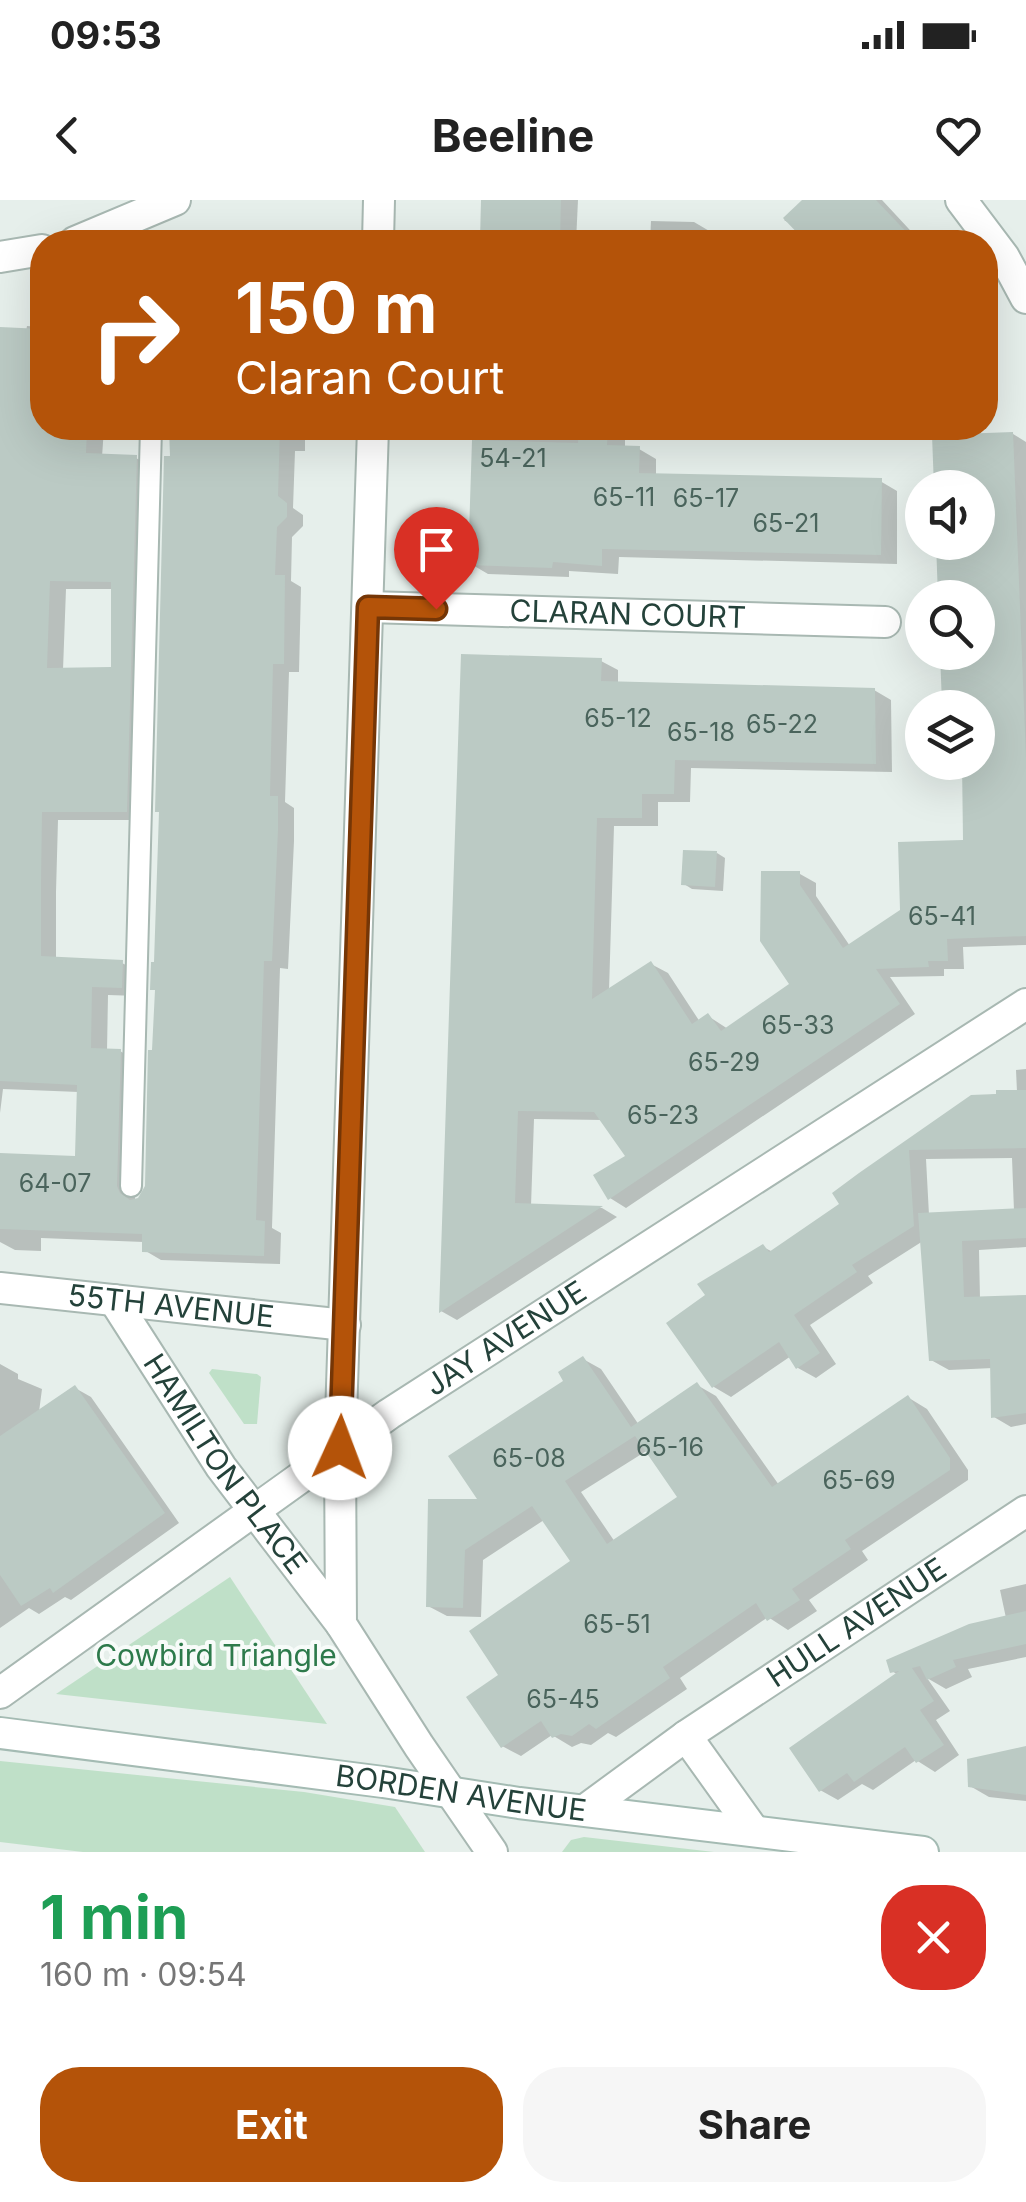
<!DOCTYPE html>
<html lang="en">
<head>
<meta charset="utf-8">
<style>
  :root { --surface:#fff; --page:#f6f6f6; --text:#222; --muted:#767676; --accent:#b45309 }
  body { margin:0; font-family:Inter,sans-serif; background:var(--page); color:var(--text); height:100vh; display:flex; flex-direction:column; font-size:38px; white-space:nowrap }
  * { box-sizing:border-box; margin:0 }
  p { font-size:32px; color:var(--muted) }
  .icon { flex:none; width:55px; height:55px; fill:none; stroke:currentColor; stroke-width:2; stroke-linecap:round; stroke-linejoin:round }
  .map { position:relative; height:1652px; overflow:hidden }
  .sheet { display:flex; flex-direction:column; background:var(--surface); flex:1 }
  .sheet>* { flex:none }
  .top-card { position:absolute; left:30px; top:30px; width:968px; height:210px; border-radius:40px; box-shadow:0 10px 40px #0002; background:#b45309; color:#fff; overflow:hidden }
  .tools { position:absolute; left:905px; top:270px; display:grid; gap:20px }
  .tools a { display:grid; place-items:center; width:90px; height:90px; border-radius:50%; background:var(--surface); box-shadow:0 10px 40px #0002; font-size:50px }
  .pin { position:absolute; display:grid; place-items:center; width:85px; height:85px; color:#fff; margin:-102px -42px; border-radius:50% 50% 50% 0; rotate:-45deg; box-shadow:0 0 10px #0007 }
  .pin .icon { rotate:45deg }
  .me { position:absolute; width:110px; margin:-55px; rotate:2deg; stroke-linejoin:round; filter:drop-shadow(0 0 8px #0008) }
  .turn { display:flex; align-items:center; gap:35px; height:210px; padding:0 40px; font-size:45px }
  .turn .icon { width:130px; height:130px; stroke-width:2.5 }
  .turn b { display:block; font-size:70px; line-height:85px }
  .round { display:grid; place-items:center; flex:none; width:105px; height:105px; border-radius:40px; background:var(--page) }
  .summary { display:flex; align-items:center; justify-content:space-between; height:170px; padding:0 40px }
  h1 { font-size:60px; font-weight:700; line-height:75px; color:#1e9e55 }
  .cta { display:flex; gap:20px; margin-top:auto; padding:20px 40px }
  .cta a { flex:1; height:115px; border-radius:40px; background:var(--accent); color:#fff; font-size:40px; font-weight:700; line-height:115px; text-align:center }
  .cta a+a { background:var(--page); color:var(--text) }
  .status { display:flex; justify-content:space-between; align-items:center; height:70px; padding:0 50px; background:var(--surface); direction:ltr }
  .status svg { height:28px; fill:currentColor }
  header { display:flex; justify-content:space-between; align-items:center; height:130px; padding:0 40px; background:var(--surface); font-size:45px; font-weight:700 }
  .map>svg:first-child { display:block }
  .green { fill:#bfe0c8 }
  .shadow { fill:#0003; fill-rule:evenodd }
  .building { fill:#bbcac4; fill-rule:evenodd }
  .lines { fill:none; stroke-linecap:round; stroke-linejoin:round }
  .service-casing { stroke:#a8b8b2; stroke-width:24 }
  .minor-casing { stroke:#a8b8b2; stroke-width:34 }
  .tertiary-casing { stroke:#a8b8b2; stroke-width:34 }
  .secondary-casing { stroke:#a4bbb3; stroke-width:34 }
  .service { stroke:#fff; stroke-width:20 }
  .minor { stroke:#fff; stroke-width:30 }
  .tertiary { stroke:#fff; stroke-width:30 }
  .secondary { stroke:#fff; stroke-width:30 }
  .route-casing { stroke:#753606; stroke-width:25 }
  .route { stroke:#b45309; stroke-width:18 }
  .labels { text-anchor:middle; stroke-width:8; stroke-linejoin:round; paint-order:stroke }
  .number-label { font-size:25px; fill:#4a645c }
  .street-label { font-size:30px; fill:#24423a; stroke:#f7fbf9 }
  .park-label { font-size:30px; fill:#2d7a4b; stroke:#f7fbf9 }
</style>
</head>
<body>
<div class="status"><b>09:53</b><svg viewBox="0 0 49 12"><path d="M0 12V9h3v3zM5 12V6h3v6zM10 12V3h3v9zM15 12V0h3v12zM26 1h20v11H26zM47 4h2v5h-2z"/></svg></div>
<header><svg class="icon" aria-label="back" viewBox="0 0 24 24"><path d="M15 5l-7 7 7 7"/></svg>Beeline<svg class="icon" aria-label="heart" viewBox="0 0 24 24"><path d="M12 20l-8-8c-3-5 5-10 8-4 3-6 11-1 8 4z"/></svg></header>
<div class="map">
<svg width="1026" height="1652" viewBox="0 0 1026 1652">
  <rect width="100%" height="100%" fill="#e6efeb"/>
  <!-- green -->
  <g class="green">
    <polygon points="212,1169 257,1174 261,1177 257,1224 244,1224 209,1173"/>
    <polygon points="230,1377 327,1524 56,1494"/>
    <polygon points="0,1561 304,1592 395,1607 425,1652 83,1652 0,1642"/>
    <polygon points="584,1637 714,1652 562,1652 571,1640"/>
  </g>
  <!-- shadow -->
  <g class="shadow">
    <polygon points="483,0 578,0 576,42 482,42"/>
    <polygon points="805,0 882,0 921,42 810,42 800,29 784,20"/>
    <polygon points="651,21 694,22 711,32 710,42 650,42"/>
    <polygon points="256,34 286,35 299,42 256,42"/>
    <path d="M27,126l15,1v101h62l-2,29 34,1 16,9 -9,353h-85l-2,72v67l66,4 17,9 -1,24 -30,-1 -1,56h13l17,10 -2,140 9,-5 3,-9 7,-134 19,-625h132v23h-10l-2,57 10,7v11l-11,11 -1,44 10,6 -2,85h-10l-4,130 9,6v33l-6,128 -8,-1 -8,260 9,5 -1,31 -119,-4 -17,-10v-8l-103,-4v13l-26,-1 -15,-8v-87l78,3 1,-66 -76,-3 -3,24v-783l26,1zM66,389h48v80l-51,1z"/>
    <polygon points="985,134 996,146 985,156"/>
    <polygon points="475,228 625,228 625,248 639,249 656,259 656,276 880,281 897,291 897,364 619,357 618,374 569,371 569,377 488,374 471,364"/>
    <polygon points="1013,234 1026,242 1026,745 963,747 964,769 944,769 944,776 890,777 915,814 626,1008 610,998 628,957 603,920 534,919 531,1006 602,1008 617,1017 457,1120 441,1111 601,461 618,470 618,484 874,490 891,500 892,572 691,568 690,602 658,602 658,626 614,626 609,791 651,764 668,773 700,822 708,816 728,829 792,784 800,674 816,683 816,696 850,746 902,712 966,642 978,562 978,508 951,508 945,504 978,452 978,288"/>
    <polygon points="717,653 725,658 723,691 692,689 684,684"/>
    <path d="M1026,869v178l-47,3 1,49 46,-2v127l-15,3 -17,-10 -1,-49 -44,2 -18,-10 -8,-119 -55,35 5,7 -63,42 26,39 -20,14 -18,-10 -7,-12 -60,41 -17,-10 -6,-91 55,-49 10,5 69,-48 130,-107 45,-5 -1,-22zM1012,958l2,53 -85,4 -3,-56z"/>
    <path d="M583,1159l18,10 38,56 58,-40 19,11 63,89 130,-87 18,11 41,61v10l-106,71 6,9 -59,40 8,11 -29,19 -20,-13 -88,61 7,11 -71,48 -8,-4 -17,12 -10,-2 -9,4 -20,-12 -31,21 -19,-10v-71l72,-114 -30,-41 -61,40 -2,57 -34,-1 -19,-10 54,-104zM648,1250l32,48 -65,44 -34,-50z"/>
    <polygon points="0,1164 18,1174 18,1179 42,1189 39,1212 75,1188 91,1197 179,1323 71,1400 65,1397 39,1414 29,1408 0,1428"/>
    <polygon points="1026,1384 1026,1457 968,1469 972,1477 946,1489 927,1478 950,1511 936,1520 959,1555 935,1572 916,1560 873,1590 862,1584 838,1600 820,1590 898,1475 892,1471 1006,1418 1000,1390"/>
    <polygon points="1026,1549 1026,1601 989,1597 970,1586"/>
  </g>
  <!-- building -->
  <g class="building">
    <polygon points="481,0 561,0 560,42 480,40"/>
    <polygon points="802,0 876,0 916,42 806,42 783,18"/>
    <path d="M0,127l42,2v99h45l-1,25 51,2 -10,357h-85l-1,70v74l82,4 -1,28 -30,-1 -1,61 30,1 -4,137 3,7 10,7 8,-2 7,-12 3,-136h4l3,-60h-5l1,-28h3l5,-150h-4l9,-356h6l-1,-28h111l-2,68 9,7v14l-10,10 -2,48h10l-1,89h-11l-3,132h8v34l-6,131h-8l-8,259 9,1 -1,35 -122,-4v-18l-142,-5v-76l75,3 2,-71 -77,-4zM50,381l61,1v85l-64,1z"/>
    <polygon points="579,228 608,228 607,245 640,246 639,273 882,278 881,355 602,349 602,366 553,362 552,368 468,365 472,240 578,243"/>
    <polygon points="1013,232 1026,557 1026,736 947,739 948,761 928,761 929,767 876,769 900,804 608,1000 593,975 625,956 594,912 518,911 515,1003 603,1006 439,1113 461,454 602,458 601,481 875,488 876,564 675,560 674,594 642,594 642,618 597,618 592,799 651,761 692,824 708,813 721,831 789,784 760,741 761,671 800,671 800,685 843,748 900,710 898,642 963,640 962,562 978,562 978,504 942,505 940,452 978,452 978,398 938,398 936,342 978,342 978,288 934,288 932,235"/>
    <polygon points="683,650 717,651 715,687 681,685"/>
    <polygon points="996,890 1026,890 1026,948 909,950 914,1026 852,1065 857,1072 794,1115 820,1153 796,1169 779,1142 712,1188 666,1123 705,1095 697,1084 763,1044 769,1052 839,1004 832,993 859,973 971,895 996,894"/>
    <polygon points="1026,1008 1026,1038 962,1041 964,1097 1026,1095 1026,1213 991,1218 990,1159 929,1161 918,1013"/>
    <path d="M583,1156l48,71 66,-45 75,105 136,-92 42,63v12l-105,70 6,9 -59,40 8,11 -33,21 -11,-18 -93,64 7,11 -74,51 -7,-5 -17,12 -11,-2 -9,4 -11,-17 -40,27 -35,-51 32,-22 -29,-44 101,-70 -38,-55 -67,44 -2,58 -37,-1 2,-108h49l-29,-43 115,-75 -5,-9zM635,1236l42,61 -70,47 -42,-63z"/>
    <polygon points="75,1185 165,1313 53,1393 50,1388 21,1406 0,1375 0,1236"/>
    <polygon points="1026,1411 1026,1444 953,1460 956,1467 927,1480 920,1466 912,1468 934,1501 920,1510 944,1545 916,1563 905,1547 854,1582 847,1573 819,1592 789,1548 899,1471 890,1473 886,1460 969,1424"/>
    <polygon points="1026,1546 1026,1595 968,1587 967,1559"/>
  </g>
  <g class="lines">
    <!-- service casing -->
    <g class="service-casing">
      <polyline id="service" points="131,986 151,228"/>
    </g>
    <!-- minor casing -->
    <g class="minor-casing">
      <g id="minor">
        <polyline points="961,0 1004,57 1026,98"/>
        <polyline points="75,42 175,0"/>
        <polyline points="0,57 42,50"/>
        <path id="s1" d="M368,407l517,15"/>
        <path id="s2" d="M0,1088l345,37"/>
        <path id="s3" d="M114,1100l107,167 120,157"/>
        <path id="s4" d="M0,1493l389,-279 637,-410"/>
        <polyline points="686,1536 754,1631"/>
        <path id="s5" d="M585,1610l101,-74 340,-225"/>
      </g>
    </g>
    <!-- tertiary casing -->
    <g class="tertiary-casing">
      <g id="tertiary">
        <polyline points="378,42 379,0"/>
        <polyline points="373,228 340,1248 341,1424 419,1546 492,1652"/>
      </g>
    </g>
    <!-- secondary casing -->
    <g class="secondary-casing">
      <g id="secondary">
        <path id="s6" d="M0,1533l383,49 136,21 404,49"/>
      </g>
    </g>
    <!-- service -->
    <use href="#service" class="service"/>
    <!-- minor -->
    <use href="#minor" class="minor"/>
    <!-- tertiary -->
    <use href="#tertiary" class="tertiary"/>
    <!-- secondary -->
    <use href="#secondary" class="secondary"/>
  </g>
  <g class="lines">
    <!-- route casing -->
    <g class="route-casing">
      <polyline id="route" points="340,1248 368,407 436,409"/>
    </g>
    <!-- route -->
    <use href="#route" class="route"/>
  </g>
  <g class="labels">
    <!-- number labels -->
    <g class="number-label">
      <text x="513" y="267">54-21</text>
      <text x="624" y="306">65-11</text>
      <text x="706" y="307">65-17</text>
      <text x="786" y="332">65-21</text>
      <text x="618" y="527">65-12</text>
      <text x="782" y="533">65-22</text>
      <text x="701" y="541">65-18</text>
      <text x="942" y="725">65-41</text>
      <text x="798" y="834">65-33</text>
      <text x="724" y="871">65-29</text>
      <text x="663" y="924">65-23</text>
      <text x="55" y="992">64-07</text>
      <text x="670" y="1256">65-16</text>
      <text x="529" y="1267">65-08</text>
      <text x="859" y="1289">65-69</text>
      <text x="617" y="1433">65-51</text>
      <text x="563" y="1508">65-45</text>
    </g>
    <!-- street labels -->
    <g class="street-label">
      <text dy="10" stroke="none"><textPath href="#s1" startOffset="260">CLARAN COURT</textPath></text>
      <text dy="10" stroke="none"><textPath href="#s2" startOffset="172">55TH AVENUE</textPath></text>
      <text dy="10" stroke="none"><textPath href="#s4" startOffset="618">JAY AVENUE</textPath></text>
      <text dy="10" stroke="none"><textPath href="#s3" startOffset="198">HAMILTON PLACE</textPath></text>
      <text dy="10" stroke="none"><textPath href="#s5" startOffset="330">HULL AVENUE</textPath></text>
      <text dy="10" stroke="none"><textPath href="#s6" startOffset="465">BORDEN AVENUE</textPath></text>
    </g>
    <!-- park labels -->
    <g class="park-label">
      <text x="216" y="1466">Cowbird Triangle</text>
    </g>
  </g>
</svg>
<div class="tools">
<a><svg class="icon" aria-label="sound" viewBox="0 0 24 24"><path d="M4 9h4l5-4v14l-5-4H4zM17 9q2 3 0 6"/></svg></a>
<a><svg class="icon" aria-label="search" viewBox="0 0 24 24"><circle cx="10" cy="10" r="6"/><path d="M15 15l6 6"/></svg></a>
<a><svg class="icon" aria-label="layers" viewBox="0 0 24 24"><path d="M12 4l9 5-9 5-9-5zM3 14l9 5 9-5"/></svg></a>
</div>
<div class="pin" style="left:436px;top:409px;background:#d93025"><svg class="icon" aria-label="arrive" viewBox="0 0 24 24"><path d="M6 21V4h12l-3 4 3 4H6"/></svg></div>
<svg class="me" style="left:340px;top:1248px" viewBox="-20 -20 40 40"><circle r="19" fill="#fff"/><path d="M0-13L10 11 0 6-10 11z" fill="#b45309"/></svg>
<div class="top-card">
<div class="turn"><svg class="icon" aria-label="right" viewBox="0 0 24 24"><path d="M7 20v-9h11M14 6l5 5-5 5"/></svg><div><b>150 m</b>Claran Court</div></div>
</div>
</div>
<section class="sheet">
<div class="summary"><div><h1>1 min</h1><p>160 m · 09:54</p></div><a class="round" style="background:#d93025;color:#fff"><svg class="icon" aria-label="close" viewBox="0 0 24 24"><path d="M6 6l12 12M18 6L6 18"/></svg></a></div>
<div class="cta"><a>Exit</a><a>Share</a></div>
</section>
</body>
</html>
